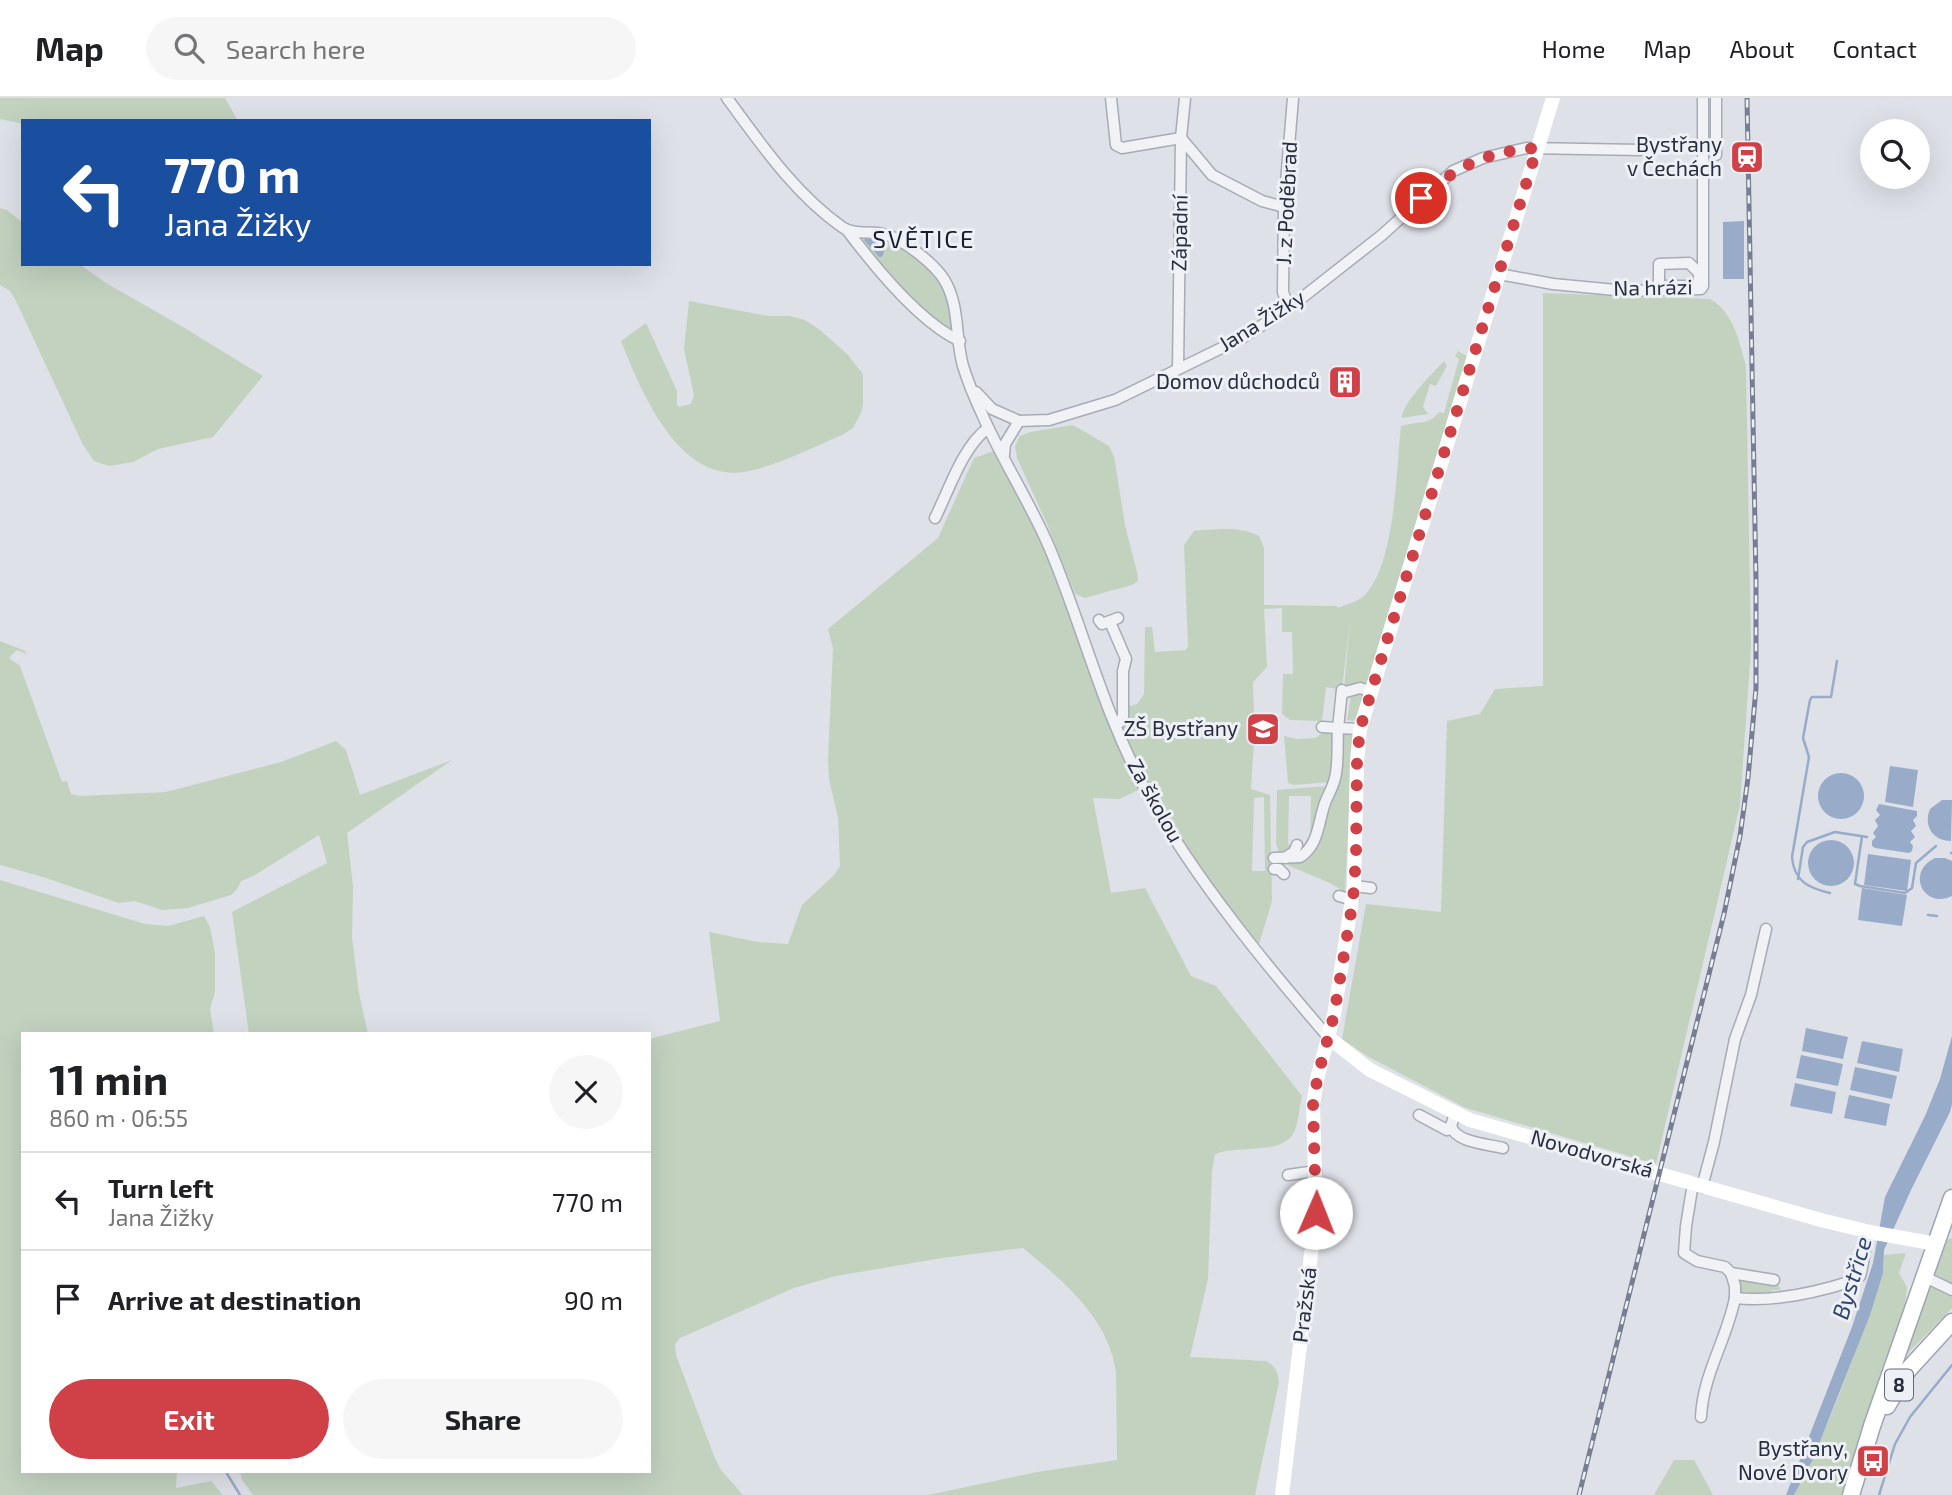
<!DOCTYPE html>
<html lang="en">
<head>
<meta charset="utf-8">
<style>
  :root { --surface:#fff; --page:#f6f6f6; --text:#202124; --muted:#757577; --line:#e0e0e0; --accent:#cf4047 }
  body { margin:0; font-family:"Exo 2",sans-serif; background:var(--page); color:var(--text); height:100vh; display:flex; flex-direction:column; font-size:26px; white-space:nowrap }
  * { box-sizing:border-box; margin:0 }
  p { font-size:23px; color:var(--muted) }
  .icon { flex:none; width:38px; height:38px; fill:none; stroke:currentColor; stroke-width:2; stroke-linecap:round; stroke-linejoin:round }
  .map { position:relative; flex:1; overflow:hidden }
  .panel { position:absolute; left:21px; top:934px; width:630px; height:441px; display:flex; flex-direction:column; background:var(--surface); border-radius:0px; box-shadow:0 7px 28px #0002 }
  .panel>* { flex:none }
  .hud { position:absolute; left:21px; top:21px; width:630px; height:147px; border-radius:0px; box-shadow:0 7px 28px #0002; background:#1a4fa0; color:#fff; overflow:hidden }
  .controls { position:absolute; left:1860px; top:21px; display:grid; gap:14px }
  .controls a { display:grid; place-items:center; width:70px; height:70px; border-radius:50%; background:var(--surface); box-shadow:0 7px 28px #0002; font-size:35px }
  .pin { position:absolute; display:grid; place-items:center; width:60px; height:60px; color:#fff; margin:-30px; border:4px solid #fff; border-radius:50%; box-shadow:0 2px 7px #0007 }
  .me { position:absolute; width:77px; margin:-38px; rotate:1deg; stroke-linejoin:round; filter:drop-shadow(0 0 5px #0008) }
  .turn { display:flex; align-items:center; gap:24px; height:147px; padding:0 28px; font-size:32px }
  .turn .icon { width:91px; height:91px; stroke-width:2.5 }
  .turn b { display:block; font-size:49px; line-height:60px }
  .round { display:grid; place-items:center; flex:none; width:74px; height:74px; border-radius:37px; background:var(--page) }
  .summary { display:flex; align-items:center; justify-content:space-between; height:119px; padding:0 28px }
  h1 { font-size:42px; font-weight:700; line-height:52px }
  .action { display:flex; gap:14px; margin-top:auto; padding:14px 28px }
  .action a { flex:1; height:80px; border-radius:42px; background:var(--accent); color:#fff; font-size:28px; font-weight:700; line-height:80px; text-align:center }
  .action a+a { background:var(--page); color:var(--text) }
  ul { padding:0; list-style:none }
  li { display:flex; align-items:center; gap:21px; height:98px; padding:0 28px; border-top:2px solid var(--line) }
  li div { flex:1 }
  li b { display:block; font-size:26px }
  li em { font-style:normal }
  header { display:flex; align-items:center; gap:42px; box-sizing:border-box; height:98px; padding:0 35px; background:var(--surface); border-bottom:2px solid var(--line) }
  header strong { font-size:33px }
  nav { display:flex; gap:38px; margin-inline-start:auto; font-size:24px }
  .search { width:490px; height:63px; background:var(--page); display:flex; align-items:center; gap:18px; box-sizing:border-box; padding:0 24px; border-radius:38px; color:var(--muted); font-size:26px }
  .map>svg:first-child { display:block }
  .green { fill:#c2d2bf; fill-rule:evenodd }
  .water { fill:#98abc9 }
  .lines { fill:none; stroke-linecap:round; stroke-linejoin:round }
  .stream { stroke:#98abc9; stroke-width:2.5 }
  .street-casing { stroke:#a7abb5; stroke-width:13 }
  .primary-casing { stroke:#9da4b4; stroke-width:19 }
  .street { stroke:#f1f2f6; stroke-width:10 }
  .secondary { stroke:#fff; stroke-width:14 }
  .primary { stroke:#fff; stroke-width:16 }
  .rail-casing { stroke:#777e91; stroke-width:5 }
  .rail { stroke:#edf0f5; stroke-width:2.5; stroke-dasharray:8; stroke-linecap:butt }
  .route { stroke:#cf4047; stroke-width:12; stroke-dasharray:0 21.6 }
  .labels { text-anchor:middle; stroke-width:6; stroke-linejoin:round; paint-order:stroke }
  .shield { fill:#edf0f5; stroke:#626876; stroke-width:2 }
  .shield-label { font-size:19px; font-weight:bold; fill:#272d3f }
  .poi-label { font-size:21px; fill:#272d3f; stroke:#edf0f5; text-anchor:end }
  .street-label { font-size:21px; fill:#272d3f; stroke:#edf0f5 }
  .water-label { font-size:23px; font-style:italic; fill:#314773; stroke:#edf0f5 }
  .quarter-label { font-size:24px; letter-spacing:2px; fill:#191e2f; stroke:#edf0f5 }
</style>
</head>
<body>
<header>
<strong>Map</strong>
<div class="search"><svg class="icon" aria-label="search" viewBox="0 0 24 24"><circle cx="10" cy="10" r="6"/><path d="M15 15l6 6"/></svg>Search here</div>
<nav><a>Home</a><a>Map</a><a>About</a><a>Contact</a></nav>
</header>
<div class="map">
<svg width="1952" height="1397" viewBox="0 0 1952 1397">
  <rect width="100%" height="100%" fill="#dee1e8"/>
  <!-- green -->
  <g class="green">
    <polygon points="0,0 225,0 238,23 23,23 23,26 0,21"/>
    <polygon points="0,110 7,112 23,125 23,166 79,166 106,185 183,229 263,278 213,339 158,351 133,364 109,368 94,363 83,347 15,201 10,193 0,187"/>
    <path d="M862,138c29,-1 69,27 82,52 7,12 9,29 13,42 -22,2 -89,-72 -95,-94z"/>
    <path d="M1543,195l167,6c24,14 29,42 36,67l5,282 -11,157 -84,359 -190,-56 -99,-52 -25,-17 24,-135 75,8 6,-191 33,-7 15,-25 48,-3z"/>
    <path d="M689,203l79,15h21l16,4 15,10 27,24 16,20v30l-2,9 -8,15 -9,6c-31,13 -66,32 -100,38 -67,10 -103,-82 -123,-131l25,-18 31,68v14l2,2 12,-3 3,-9 -10,-46z"/>
    <path d="M1458,253l12,7 -110,357h-3l-3,6 -7,-1 5,-30 -8,-2 6,-68 -8,70 -16,-3 -4,34 -32,-1 -8,-6 1,-40h10l-1,-42h-10v-24l-18,1 3,58 -14,15 1,36h-3v22h3l-3,49 19,6 2,106 -15,50 -72,-97 -70,-130 10,-1 2,-16 10,-3 7,-10 1,-67h7l3,25 30,-2 3,-3 -4,-102 10,-14c19,-2 48,-5 65,5l5,12v57l73,1v2c9,-3 23,-7 29,-14 30,-35 30,-124 35,-168 15,-5 28,0 38,-14l5,1 15,-54 -4,-3zM1264,699l1,74h-13l2,-73z"/>
    <path d="M1444,263l3,5 -11,20 -6,-2 -7,23 5,7 -26,4c0,-15 31,-45 42,-57z"/>
    <polygon points="1073,327 1109,348 1114,358 1125,427 1138,478 1138,483 1132,487 1085,500 1075,496 1047,426 1017,360 1015,348 1020,338 1030,334"/>
    <path d="M997,352l50,101 94,238 -22,10 -26,-1 18,95 34,-5 46,88 25,10 86,110c-3,11 -3,27 -9,38 -12,21 -57,11 -78,20l-3,17 -4,108 -18,78 76,4c9,5 12,11 13,21l-24,113h-327l109,-23 80,-12 -1,-88c-8,-55 -53,-91 -93,-124l-81,10 -106,18 -42,12 -114,50 -5,6 1,11 38,101 7,14 22,25h-490l-11,-15 -2,-8h409v-433l71,-18 -11,-89 49,10 30,2 14,-39 32,-30 6,-9 -2,-49 -9,-38 -1,-19 5,-112 -5,-19 110,-91 36,-80z"/>
    <polygon points="0,543 25,553 26,556 17,552 9,560 20,568 62,684 67,683 71,696 80,698 166,694 281,664 336,643 346,652 360,697 452,662 347,735 353,788 352,840 359,895 368,936 249,936 232,814 327,765 319,737 253,778 241,783 237,791 231,797 188,810 162,812 135,803 119,805 43,779 0,767"/>
    <polygon points="1324,633 1334,635 1335,668 1330,684 1294,687 1288,685 1284,638 1297,641 1316,640"/>
    <polygon points="1346,635 1353,637 1345,794 1330,785 1280,764 1314,750 1341,638"/>
    <path d="M1329,688c-1,5 -4,10 -5,16 -6,17 -6,49 -29,53l3,-7 -1,-3h13l1,-49h-22l-1,48 3,2 -5,7h-7l-3,-10 1,-53z"/>
    <polygon points="0,782 145,826 168,828 204,818 210,829 215,855 215,894 210,911 214,936 23,936 23,1374 177,1374 176,1390 211,1383 223,1397 0,1397"/>
    <polygon points="1952,1140 1952,1186 1934,1176 1946,1142"/>
    <path d="M1906,1155l-7,20 8,14 -2,19 -61,189h-50c37,-71 63,-146 89,-222l1,-18z"/>
    <polygon points="1739,1178 1777,1185 1781,1192 1772,1192 1769,1198 1751,1199 1741,1195 1738,1189"/>
    <polygon points="1934,1187 1952,1196 1952,1210 1906,1257 1927,1193"/>
    <polygon points="1674,1362 1694,1362 1713,1397 1654,1397"/>
  </g>
  <!-- water -->
  <g class="water">
    <polygon points="1744,123 1744,181 1723,181 1723,124"/>
    <polygon points="867,140 876,142 886,149 882,159 879,159 864,142"/>
    <polygon points="1890,668 1918,672 1913,709 1885,704"/>
    <circle cx="1841" cy="698" r="23"/>
    <path d="M1942,702h10l-1,41c-18,0 -28,-15 -21,-32z"/>
    <polygon points="1879,706 1917,713 1917,718 1913,722 1916,728 1911,733 1915,739 1910,744 1913,748 1912,753 1909,755 1875,750 1872,748 1872,743 1876,739 1873,735 1878,728 1875,722 1880,717 1876,712"/>
    <circle cx="1831" cy="765" r="23"/>
    <polygon points="1868,756 1911,762 1907,793 1864,787"/>
    <path d="M1935,760h10l7,3v35c-28,14 -47,-24 -17,-38z"/>
    <polygon points="1862,790 1907,797 1902,828 1858,822"/>
    <polygon points="1806,930 1848,939 1843,961 1802,953"/>
    <polygon points="1952,938 1952,1006 1950,1014 1911,1092 1884,1152 1883,1175 1870,1217 1813,1361 1794,1397 1786,1397 1852,1229 1873,1165 1885,1099 1925,1018 1940,981"/>
    <polygon points="1862,943 1903,951 1899,974 1857,965"/>
    <polygon points="1801,957 1843,966 1838,988 1796,980"/>
    <polygon points="1855,969 1897,978 1892,1001 1850,992"/>
    <polygon points="1795,985 1836,994 1832,1016 1790,1008"/>
    <polygon points="1849,997 1890,1006 1886,1028 1844,1020"/>
  </g>
  <g class="lines">
    <!-- stream -->
    <g class="stream">
      <polyline points="1862,738 1855,786 1860,788 1905,795 1912,790 1916,765 1936,748"/>
      <polyline points="1951,755 1952,755"/>
      <polyline points="1798,781 1803,749 1807,744 1835,734 1867,739"/>
      <path d="M1830,795c-22,-5 -36,-12 -38,-36l17,-100 -6,-19 7,-38 2,-3h19l6,-36"/>
      <polyline points="1928,817 1937,818"/>
      <polyline points="226,1374 240,1397"/>
      <polyline points="1879,1397 1895,1346 1910,1319 1952,1267"/>
    </g>
    <!-- street casing -->
    <g class="street-casing">
      <g id="street">
        <path d="M727,0c34,46 67,95 115,129 13,9 30,3 45,8 17,5 49,30 58,46 15,26 10,57 18,85 5,16 12,33 19,48 20,46 48,88 68,135 34,81 55,170 99,247 47,84 117,169 180,242"/>
        <polyline points="1111,0 1116,47 1122,50 1181,40 1212,77 1262,103 1284,109"/>
        <polyline points="1716,57 1716,0"/>
        <path d="M847,132c27,36 72,92 113,111"/>
        <polygon points="1689,165 1699,175 1699,188 1659,188 1659,166"/>
        <polyline points="1499,176 1553,186 1626,193 1701,191 1703,188 1703,0"/>
        <polyline points="1289,210 1283,194 1284,109 1293,0"/>
        <polyline points="1178,271 1181,40 1185,0"/>
        <polyline points="976,294 992,311 1019,323 1049,322 1115,302 1242,240 1289,210 1382,137 1453,73 1483,60 1526,50 1641,52"/>
        <polyline points="1004,357 1005,346 1019,323"/>
        <path d="M935,420c14,-28 28,-72 53,-90"/>
        <polyline points="1099,522 1102,526 1118,520"/>
        <polyline points="1110,524 1126,561 1123,573 1123,618 1120,624 1115,626"/>
        <polyline points="1342,592 1338,630 1360,631"/>
        <polyline points="1342,595 1360,590 1370,593"/>
        <path d="M1274,760l26,-1c19,-12 18,-35 25,-54 3,-8 8,-16 10,-25 4,-16 2,-34 3,-50l-16,-1"/>
        <polyline points="1285,760 1294,754 1297,747"/>
        <polyline points="1274,771 1279,771 1284,776"/>
        <polyline points="1354,788 1371,790"/>
        <polyline points="1339,798 1353,802"/>
        <polyline points="1419,1017 1447,1032 1451,1028 1455,1015"/>
        <path d="M1451,1028c5,17 37,18 52,22"/>
        <polyline points="1288,1077 1316,1073"/>
        <polyline points="1693,1085 1686,1128 1684,1155 1697,1163 1725,1169 1731,1175 1774,1182"/>
        <polyline points="1702,1089 1714,1044 1735,941 1751,897 1766,831"/>
        <polyline points="1731,1175 1735,1188 1735,1200"/>
        <polyline points="1925,1179 1952,1192"/>
        <path d="M1701,1319c2,-43 26,-78 34,-119 38,4 80,-5 117,-17l8,-5c4,-15 6,-29 6,-45"/>
      </g>
    </g>
    <!-- primary casing -->
    <g class="primary-casing">
      <g id="primary">
        <polyline points="1887,1308 1908,1272 1952,1224"/>
        <polyline points="1851,1397 1872,1328 1952,1100"/>
      </g>
    </g>
    <!-- street -->
    <use href="#street" class="street"/>
    <!-- secondary -->
    <g class="secondary">
      <polyline points="1329,940 1370,972 1470,1022 1821,1122 1870,1134 1936,1146"/>
      <polyline points="1282,1397 1316,1115 1313,1006 1318,977 1334,917 1354,789 1357,663 1360,631 1553,0"/>
    </g>
    <!-- primary -->
    <use href="#primary" class="primary"/>
    <!-- rail casing -->
    <g class="rail-casing">
      <polyline id="rail" points="1579,1397 1724,816 1740,738 1748,680 1756,590 1756,483 1747,0"/>
    </g>
    <!-- rail -->
    <use href="#rail" class="rail"/>
  </g>
  <g class="lines">
    <!-- route -->
    <path class="route" d="M1316,1115l-3,-109 5,-29 16,-60 19,-115 3,-43 1,-96 3,-32 177,-581c-48,3 -81,18 -116,50"/>
  </g>
  <!-- icons -->
  <defs>
    <g id="station-square" transform="scale(1.75)"><rect x="-9" y="-9" width="18" height="18" rx="4" fill="#cf4047" stroke="#edf0f5"/><path d="M-3-6H3Q5-6 5-4V2Q5 4 3 4L4.5 6H3L1.5 4h-3L-3 6H-4.5L-3 4Q-5 4-5 2V-4Q-5-6-3-6ZM-3.5-4v3h7v-3ZM-3.5 1v1.5H-2V1ZM2 1v1.5H3.5V1Z" fill="#fff"/></g>
    <g id="building-square" transform="scale(1.75)"><rect x="-9" y="-9" width="18" height="18" rx="4" fill="#cf4047" stroke="#edf0f5"/><path d="M-4-6H4V6H1V3H-1V6H-4ZM-2.5-4.3h1.7v1.8h-1.7ZM.8-4.3h1.7v1.8H.8ZM-2.5-1h1.7V.8h-1.7ZM.8-1h1.7V.8H.8Z" fill="#fff"/></g>
    <g id="school-square" transform="scale(1.75)"><rect x="-9" y="-9" width="18" height="18" rx="4" fill="#cf4047" stroke="#edf0f5"/><path d="M0-5L7-2L0 1L-7-2ZM-4 1L0 2.5L4 1V4Q0 6-4 4Z" fill="#fff"/></g>
    <g id="bus-square" transform="scale(1.75)"><rect x="-9" y="-9" width="18" height="18" rx="4" fill="#cf4047" stroke="#edf0f5"/><path d="M-5-6H5V4H4V6H2V4H-2V6H-4V4H-5ZM-3.5-4V0h7V-4ZM-3.5 1.2v1.5H-2V1.2ZM2 1.2v1.5H3.5V1.2Z" fill="#fff"/></g>
  </defs>
  <g fill-rule="evenodd">
    <use href="#station-square" x="1747" y="59"/>
    <use href="#building-square" x="1345" y="284"/>
    <use href="#school-square" x="1263" y="631"/>
    <use href="#bus-square" x="1873" y="1363"/>
  </g>
  <g class="labels">
    <!-- shield labels -->
    <rect class="shield" x="1885" y="1271.5" width="28" height="31" rx="5"/>
    <g class="shield-label">
      <text x="1899" y="1294">8</text>
    </g>
    <!-- poi labels -->
    <g class="poi-label">
      <text x="1722" y="54">Bystřany<tspan x="1722" dy="24">v Čechách</tspan></text>
      <text x="1320" y="291">Domov důchodců</text>
      <text x="1238" y="638">ZŠ Bystřany</text>
      <text x="1848" y="1358">Bystřany,<tspan x="1848" dy="24">Nové Dvory</tspan></text>
    </g>
    <!-- street labels -->
    <g class="street-label">
      <text transform="translate(1287 105) rotate(-87)" y="7">J. z Poděbrad</text>
      <text transform="translate(1180 135) rotate(-89)" y="7">Západní</text>
      <text transform="translate(1653 190) rotate(-1)" y="7">Na hrázi</text>
      <text transform="translate(1262 223) rotate(-32)" y="7">Jana Žižky</text>
      <text transform="translate(1155 703) rotate(61)" y="7">Za školou</text>
      <text transform="translate(1592 1056) rotate(16)" y="7">Novodvorská</text>
      <text transform="translate(1305 1207) rotate(-83)" y="7">Pražská</text>
    </g>
    <!-- water labels -->
    <g class="water-label">
      <text transform="translate(1852 1180) rotate(-73)" y="8">Bystřice</text>
    </g>
    <!-- quarter labels -->
    <g class="quarter-label">
      <text x="924" y="150">SVĚTICE</text>
    </g>
  </g>
</svg>
<div class="controls">
<a><svg class="icon" aria-label="search" viewBox="0 0 24 24"><circle cx="10" cy="10" r="6"/><path d="M15 15l6 6"/></svg></a>
</div>
<div class="pin" style="left:1421px;top:100px;background:#d93025"><svg class="icon" aria-label="arrive" viewBox="0 0 24 24"><path d="M6 21V4h12l-3 4 3 4H6"/></svg></div>
<svg class="me" style="left:1316px;top:1115px" viewBox="-20 -20 40 40"><circle r="19" fill="#fff"/><path d="M0-13L10 11 0 6-10 11z" fill="#cf4047"/></svg>
<div class="hud">
<div class="turn"><svg class="icon" aria-label="left" viewBox="0 0 24 24"><path d="M17 20v-9H6M10 6l-5 5 5 5"/></svg><div><b>770 m</b>Jana Žižky</div></div>
</div>
<section class="panel">
<div class="summary"><div><h1>11 min</h1><p>860 m · 06:55</p></div><a class="round"><svg class="icon" aria-label="close" viewBox="0 0 24 24"><path d="M6 6l12 12M18 6L6 18"/></svg></a></div>
<ul>
<li><svg class="icon" aria-label="left" viewBox="0 0 24 24"><path d="M17 20v-9H6M10 6l-5 5 5 5"/></svg><div><b>Turn left</b><p>Jana Žižky</p></div><em>770 m</em></li>
<li><svg class="icon" aria-label="arrive" viewBox="0 0 24 24"><path d="M6 21V4h12l-3 4 3 4H6"/></svg><div><b>Arrive at destination</b></div><em>90 m</em></li>
</ul>
<div class="action"><a>Exit</a><a>Share</a></div>
</section>
</div>
</body>
</html>
